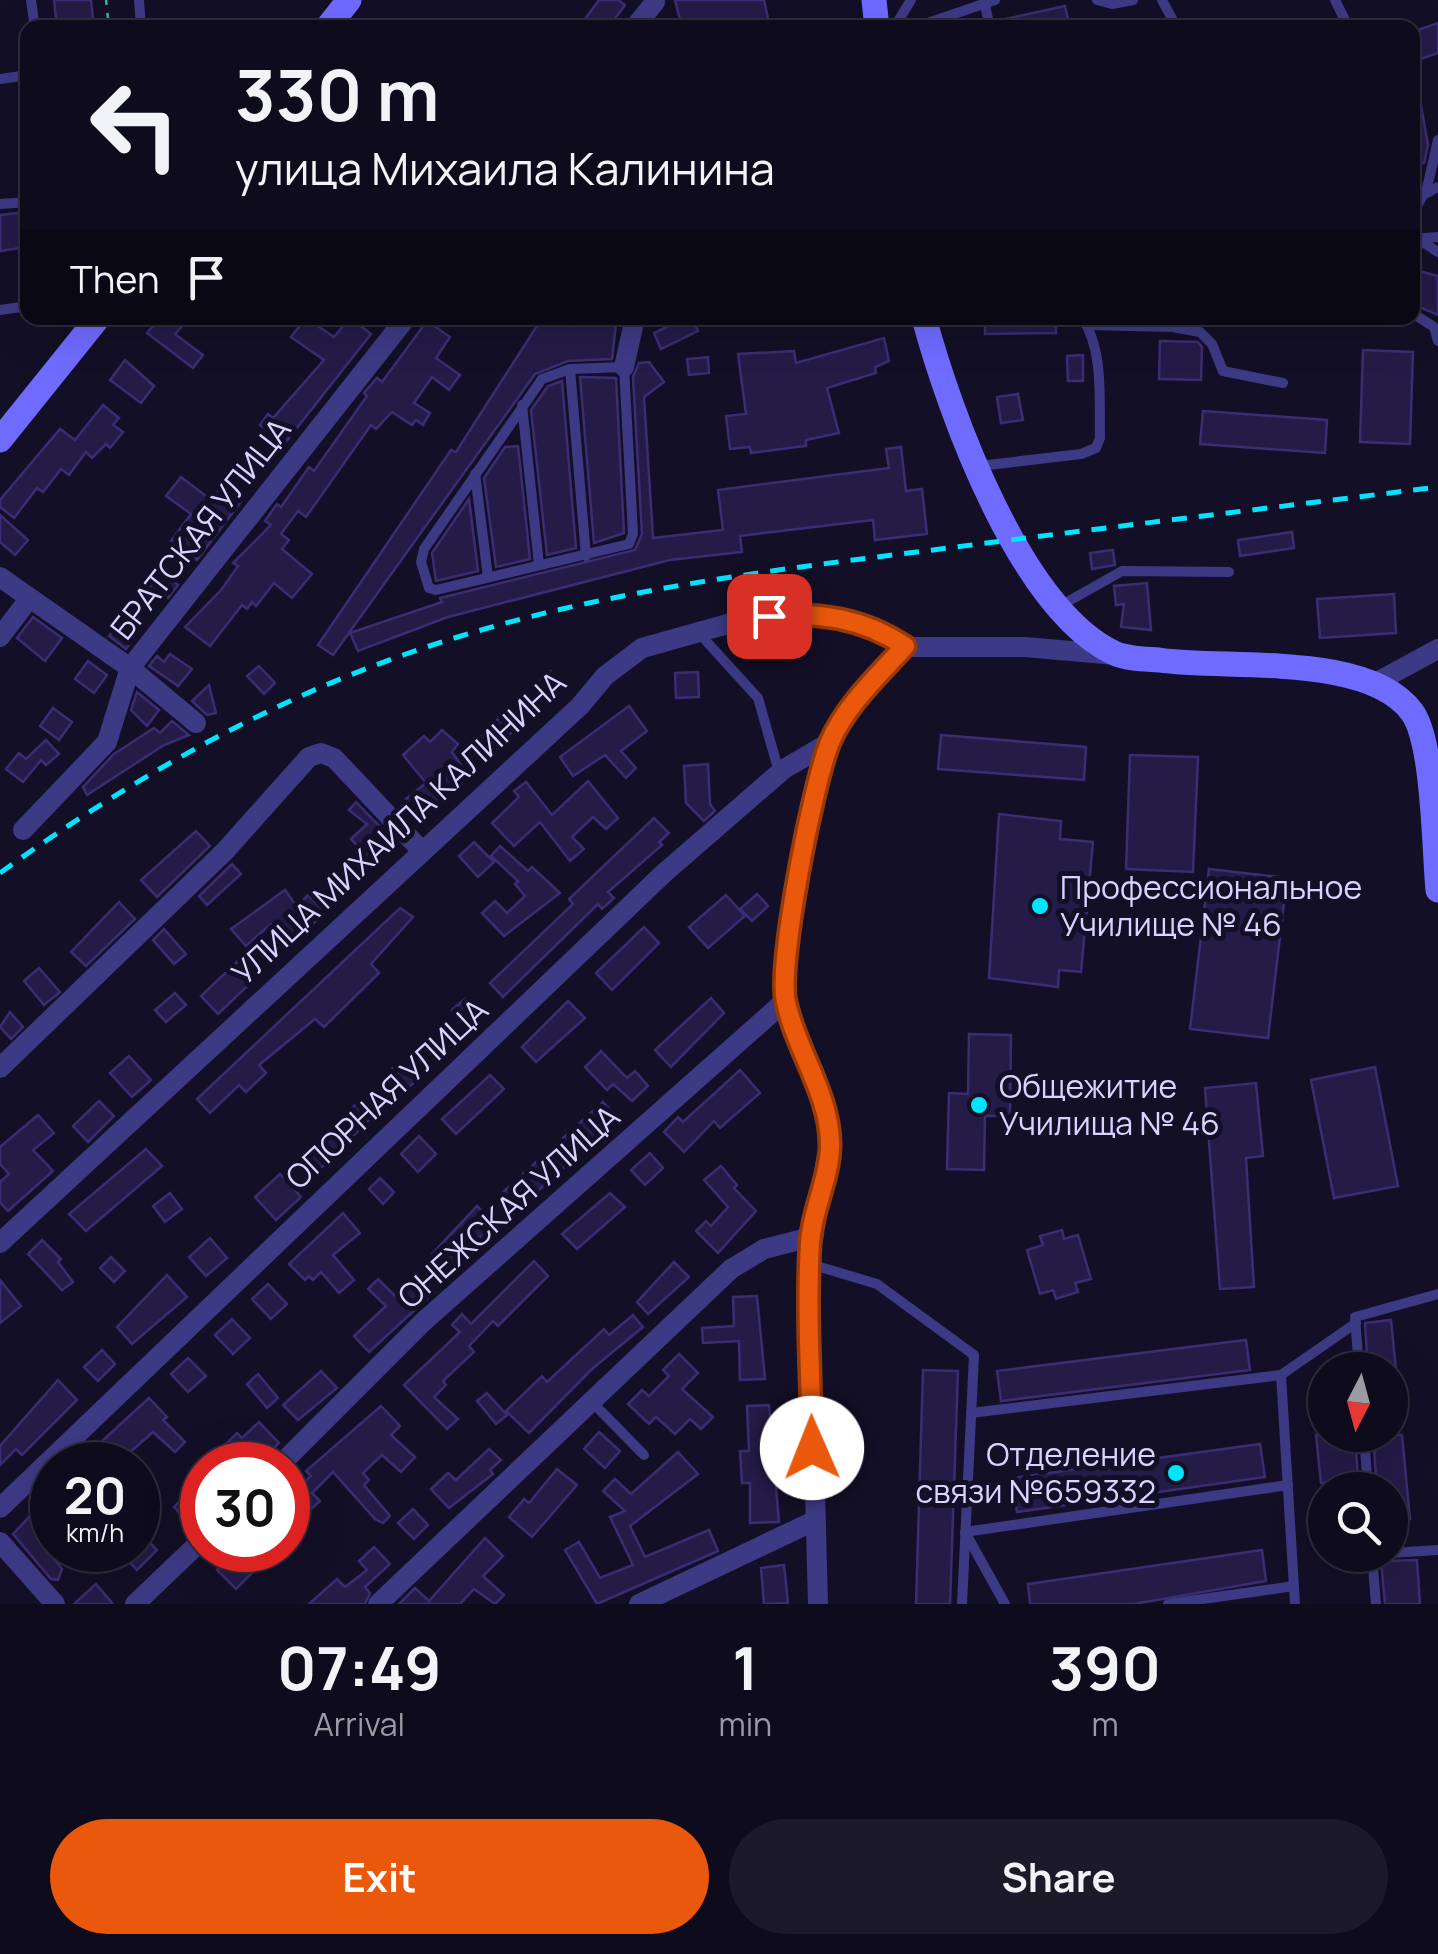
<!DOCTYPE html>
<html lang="en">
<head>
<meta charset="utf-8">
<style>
  :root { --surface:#0e0b1c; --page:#1c1929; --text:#f1f3f6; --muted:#9b9ba3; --line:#2e2b3b; --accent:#ea580c }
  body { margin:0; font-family:Manrope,sans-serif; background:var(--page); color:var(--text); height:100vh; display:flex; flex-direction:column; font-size:38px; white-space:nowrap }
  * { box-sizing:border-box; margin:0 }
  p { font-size:32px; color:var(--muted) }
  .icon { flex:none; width:55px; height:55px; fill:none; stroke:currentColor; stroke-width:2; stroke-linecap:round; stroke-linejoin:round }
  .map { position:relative; height:1604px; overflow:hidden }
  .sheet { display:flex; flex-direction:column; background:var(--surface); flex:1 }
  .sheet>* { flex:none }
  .top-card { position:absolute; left:20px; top:20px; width:1400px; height:305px; border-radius:20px; box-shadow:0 10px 40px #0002,0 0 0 2px var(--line); background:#0e0b1c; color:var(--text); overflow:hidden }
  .needle { width:65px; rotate:186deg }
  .fabs { position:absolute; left:1308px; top:1352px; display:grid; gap:20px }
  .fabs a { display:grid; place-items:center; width:100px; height:100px; border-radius:50%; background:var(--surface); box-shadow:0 10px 40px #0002,0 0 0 2px var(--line); font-size:50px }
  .speed { position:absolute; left:30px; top:1442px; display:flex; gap:20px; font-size:50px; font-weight:700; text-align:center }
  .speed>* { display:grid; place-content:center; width:130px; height:130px; border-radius:50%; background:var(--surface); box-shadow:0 10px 40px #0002,0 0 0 2px var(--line); line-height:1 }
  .speed small { font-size:25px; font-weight:400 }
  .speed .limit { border:15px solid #d22; background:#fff; color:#111 }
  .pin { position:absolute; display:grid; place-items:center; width:85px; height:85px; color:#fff; margin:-42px; border-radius:20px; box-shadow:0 5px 15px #0006 }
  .me { position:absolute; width:110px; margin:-55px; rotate:359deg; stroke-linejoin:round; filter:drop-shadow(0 0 8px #0008) }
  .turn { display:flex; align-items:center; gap:35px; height:210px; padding:0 50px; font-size:45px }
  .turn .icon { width:130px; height:130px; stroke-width:2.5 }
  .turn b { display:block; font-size:70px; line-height:85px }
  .then { display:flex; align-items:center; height:95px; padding:0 50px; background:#0003; gap:20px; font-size:38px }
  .eta { display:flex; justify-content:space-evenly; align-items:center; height:170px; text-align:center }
  .eta b { font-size:60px; font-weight:700; line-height:70px }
  .primary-button { display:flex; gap:20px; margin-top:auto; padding:20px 50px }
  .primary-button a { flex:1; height:115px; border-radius:60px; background:var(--accent); color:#fff; font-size:40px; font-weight:700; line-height:115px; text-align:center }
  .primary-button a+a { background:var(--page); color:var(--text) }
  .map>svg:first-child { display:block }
  .building { fill:#241b47; stroke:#3b2d73; stroke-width:2.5 }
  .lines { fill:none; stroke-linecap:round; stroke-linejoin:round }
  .path { stroke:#2fb8b0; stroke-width:2.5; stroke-dasharray:5 8; stroke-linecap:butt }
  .lane { stroke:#3d3a85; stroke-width:10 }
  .street { stroke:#3d3a85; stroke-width:20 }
  .secondary { stroke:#6f6bff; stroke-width:25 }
  .rail { stroke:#00e5ff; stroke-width:5; stroke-dasharray:15 12; stroke-linecap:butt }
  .route-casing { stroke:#983908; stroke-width:25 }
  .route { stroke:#ea580c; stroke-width:18 }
  .poi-dot { fill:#00e5ff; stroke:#130f26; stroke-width:4 }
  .labels { text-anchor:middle; stroke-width:10; stroke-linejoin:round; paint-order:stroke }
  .street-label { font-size:32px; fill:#d9d4ff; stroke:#130f26 }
  .poi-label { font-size:32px; fill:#d9d4ff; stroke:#130f26; text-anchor:start }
</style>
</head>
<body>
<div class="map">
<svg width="1438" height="1604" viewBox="0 0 1438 1604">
  <rect width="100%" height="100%" fill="#130f26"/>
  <!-- building -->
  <g class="building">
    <polygon points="54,0 91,0 94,28 57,28"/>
    <polygon points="599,0 618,0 625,5 608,28 597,28 585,19"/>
    <polygon points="675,0 764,0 770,28 682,28"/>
    <polygon points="1065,6 1070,28 999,28 997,21"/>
    <polygon points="1438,23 1438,53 1412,62 1412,32"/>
    <polygon points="1412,100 1420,100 1428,145 1424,163 1412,165"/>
    <polygon points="28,212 28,247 0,251 0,215"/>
    <polygon points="1412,269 1438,276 1438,315 1412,304"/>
    <polygon points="160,318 176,318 184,324 175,334 203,355 193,368 147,333"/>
    <polygon points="306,318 334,337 350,318 371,334 285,443 260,425 268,414 273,418 324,360 291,337"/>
    <polygon points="542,318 573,326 616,324 612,359 568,361 535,374 333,655 318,645 451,450 456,452"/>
    <polygon points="677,318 692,318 698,331 661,349 654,333 679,321"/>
    <polygon points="985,318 1056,318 1056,333 985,334"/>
    <polygon points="427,321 450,337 436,358 460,375 449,390 432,377 414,403 430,413 423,425 416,420 412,425 392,412 376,429 371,425 306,517 298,511 281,534 289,540 282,549 312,574 292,598 274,583 256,606 252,602 247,609 242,605 210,646 185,627 222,589 238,566 233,563 271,525 265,521 277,504 281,507 309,467 314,471 367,396 364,393 377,378 382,382"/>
    <polygon points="884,338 889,361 875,367 876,373 827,388 839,433 806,440 806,446 751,453 750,447 730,449 726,416 746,414 738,354 794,351 796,363"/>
    <polygon points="1160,341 1198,342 1202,347 1201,380 1159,379"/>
    <polygon points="1363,350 1413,352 1410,444 1360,442"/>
    <polygon points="1083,355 1083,381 1068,381 1067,356"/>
    <polygon points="708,357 709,373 689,375 687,359"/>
    <polygon points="125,360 154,386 141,403 110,380"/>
    <polygon points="649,362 664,382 644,397 653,538 723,530 718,490 889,468 886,449 901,447 906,491 922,489 927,534 875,540 873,520 740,536 742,552 670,560 448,617 358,651 350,633 442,602 440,598 635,550 642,534 633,377 639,363"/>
    <polygon points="580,377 616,378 624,533 594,543"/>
    <polygon points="562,381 576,548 547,555 531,410 548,386"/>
    <polygon points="1018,394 1023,420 1001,423 997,397"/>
    <polygon points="103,405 119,418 113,425 123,432 110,448 106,444 92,458 86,452 69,475 61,469 43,492 37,488 14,518 0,507 0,500 60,429 75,440"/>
    <polygon points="1203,411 1327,420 1325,453 1200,444"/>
    <polygon points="518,446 530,559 496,567 484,478 505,447"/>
    <polygon points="181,477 211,500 224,484 243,499 197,560 171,541 191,514 166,496"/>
    <polygon points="469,499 478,571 436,581 432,553"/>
    <polygon points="0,515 28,540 15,555 0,542"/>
    <polygon points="1292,532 1294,548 1240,556 1238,540"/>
    <polygon points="1113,550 1115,565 1092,569 1090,553"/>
    <polygon points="162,572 178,585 168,598 149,588"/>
    <polygon points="1147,583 1151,630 1121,627 1124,604 1116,605 1114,586"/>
    <polygon points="1394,594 1396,633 1320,638 1317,599"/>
    <polygon points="125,615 141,627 126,649 109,636"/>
    <polygon points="33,617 62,638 45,661 17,638"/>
    <polygon points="170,654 192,669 178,686 149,666 157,656 164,662"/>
    <polygon points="88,661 107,675 94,693 75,679"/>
    <polygon points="259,666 275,683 264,694 247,676"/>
    <polygon points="550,671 563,684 551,696 538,682"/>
    <polygon points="698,672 699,697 676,698 675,673"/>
    <polygon points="209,685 216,713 207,715 192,701"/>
    <polygon points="137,692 159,710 147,726 131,710"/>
    <polygon points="629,706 647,731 621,751 636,768 626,778 605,755 573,776 560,757"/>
    <polygon points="53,708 72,722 59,740 40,726"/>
    <polygon points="500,717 514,730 494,751 480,738"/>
    <polygon points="172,721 189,735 164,745 87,795 83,787 114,754 154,728 160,733"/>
    <polygon points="442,730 458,744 452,752 468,775 420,814 406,799 426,783 403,755 424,736 430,742"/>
    <polygon points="941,735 1086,747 1084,780 938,769"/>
    <polygon points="46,740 59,754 46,765 41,760 23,782 6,769 19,753 26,759"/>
    <polygon points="1130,755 1198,757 1193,872 1126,869"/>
    <polygon points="708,764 710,804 715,811 704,821 686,803 684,766"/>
    <polygon points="588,781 618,818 606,829 593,817 572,837 584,849 570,861 540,822 514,846 492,823 519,797 514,791 526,782 552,815"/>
    <polygon points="356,802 388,835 366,855 351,839 367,824 349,810"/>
    <polygon points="999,814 1061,821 1060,839 1093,842 1081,972 1059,970 1058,987 989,978"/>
    <polygon points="654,818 669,833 659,842 662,845 608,892 614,898 602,909 598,904 503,997 490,983 573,904 569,899"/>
    <polygon points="196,831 210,846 157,897 141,880"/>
    <polygon points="474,842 494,862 478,877 459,856"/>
    <polygon points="500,846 528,871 532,867 560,893 504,936 482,913 495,901 507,913 525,896 515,884 518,881 491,856"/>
    <polygon points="232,864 241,874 207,905 199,896"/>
    <polygon points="1209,869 1287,878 1268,1038 1190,1029"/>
    <polygon points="285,890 297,907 308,895 325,911 292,946 271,924 246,946 231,929"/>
    <polygon points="757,894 768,906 752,921 740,909"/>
    <polygon points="726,895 745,916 708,948 689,927"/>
    <polygon points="119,902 135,919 86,966 71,952"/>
    <polygon points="400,908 413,917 371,964 379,973 324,1027 315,1019 259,1065 266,1073 246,1092 239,1085 210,1113 197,1099"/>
    <polygon points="644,927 659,943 612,990 596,973"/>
    <polygon points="164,929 186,954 174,964 153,940"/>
    <polygon points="241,958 258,976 218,1014 201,996"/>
    <polygon points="39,968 60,992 44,1005 24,981"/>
    <polygon points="175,993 186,1005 166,1022 155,1010"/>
    <polygon points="711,998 724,1013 671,1067 655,1050"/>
    <polygon points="465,999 480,1017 467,1028 452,1010"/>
    <polygon points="568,1001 585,1018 536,1062 522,1047"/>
    <polygon points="10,1012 23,1027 11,1039 0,1027"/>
    <polygon points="969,1034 1011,1035 1010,1116 985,1116 984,1170 947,1169 949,1093 968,1094"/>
    <polygon points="601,1051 627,1078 635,1071 648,1086 632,1101 613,1084 607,1090 585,1067"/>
    <polygon points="129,1056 151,1080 132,1097 110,1073"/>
    <polygon points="421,1056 432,1069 398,1095 382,1078 393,1068 398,1073"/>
    <polygon points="1375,1067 1398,1186 1334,1198 1311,1080"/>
    <polygon points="740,1070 760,1093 720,1128 714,1121 684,1152 664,1132 678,1117 683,1122"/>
    <polygon points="490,1075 504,1089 456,1134 442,1119"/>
    <polygon points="1256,1083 1263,1156 1246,1158 1254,1287 1220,1289 1205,1088"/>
    <polygon points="361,1100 374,1115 318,1171 303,1156 319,1140 324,1145 349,1120 345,1114"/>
    <polygon points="99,1101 114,1116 88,1142 73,1126"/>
    <polygon points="603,1102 616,1116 614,1122 518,1209 503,1192"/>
    <polygon points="38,1115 54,1133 33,1150 53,1171 8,1211 0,1202 0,1182 9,1174 0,1164 0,1147"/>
    <polygon points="419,1136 436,1154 418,1172 401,1154"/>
    <polygon points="146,1149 162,1166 86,1231 69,1214"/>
    <polygon points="650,1153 663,1168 645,1185 631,1170"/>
    <polygon points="721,1166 737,1185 734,1188 756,1211 718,1253 696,1231 706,1221 711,1226 728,1207 704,1180"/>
    <polygon points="280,1174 301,1197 276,1220 255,1197"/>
    <polygon points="380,1178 394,1192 383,1204 369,1189"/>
    <polygon points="170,1193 182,1209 165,1222 153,1206"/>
    <polygon points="610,1193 625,1207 577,1249 562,1234"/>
    <polygon points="477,1206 501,1230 488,1244 481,1236 462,1255 467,1260 451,1274 432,1254"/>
    <polygon points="343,1213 360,1233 333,1255 354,1280 339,1293 321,1272 313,1280 309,1276 305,1280 289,1264"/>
    <polygon points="1062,1230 1064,1239 1078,1235 1091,1279 1075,1283 1078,1292 1056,1299 1053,1290 1040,1294 1027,1250 1043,1245 1040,1236"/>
    <polygon points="210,1238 227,1258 206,1276 189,1257"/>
    <polygon points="42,1240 61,1259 58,1262 73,1282 62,1290 28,1254"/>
    <polygon points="111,1257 125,1271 114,1282 100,1268"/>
    <polygon points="534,1261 548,1276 498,1326 493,1321 469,1346 474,1352 443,1381 446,1385 434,1397 458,1419 447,1429 404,1385 460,1332 452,1325 462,1314 471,1324"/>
    <polygon points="674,1262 689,1277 648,1314 637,1302"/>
    <polygon points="167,1275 187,1297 132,1344 117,1327"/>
    <polygon points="378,1279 396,1297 415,1280 430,1296 369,1352 354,1336 386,1306 368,1289"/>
    <polygon points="0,1280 21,1306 0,1323"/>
    <polygon points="268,1284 287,1304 271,1319 252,1299"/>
    <polygon points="757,1296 765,1379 740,1380 739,1341 703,1343 702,1328 734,1326 733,1297"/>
    <polygon points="633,1315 643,1327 592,1369 529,1433 506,1411 542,1376 547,1382 604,1329 609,1335"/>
    <polygon points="232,1319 250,1338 233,1354 215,1335"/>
    <polygon points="1391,1320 1396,1370 1368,1370 1365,1323"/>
    <polygon points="1246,1340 1250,1370 1001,1401 997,1371"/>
    <polygon points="102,1350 115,1364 98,1381 84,1367"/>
    <polygon points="679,1354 698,1373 682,1389 713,1417 701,1429 690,1419 675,1434 656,1417 649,1424 628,1404 642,1390 649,1396 669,1376 663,1370"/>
    <polygon points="188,1358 206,1376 188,1392 171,1374"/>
    <polygon points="923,1370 958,1371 950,1604 916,1604"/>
    <polygon points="321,1371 337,1388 298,1420 283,1405"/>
    <polygon points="258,1374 278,1398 267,1408 247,1384"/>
    <polygon points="58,1380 77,1400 22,1455 16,1449 0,1465 0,1446"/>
    <polygon points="487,1393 507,1415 496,1424 477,1401"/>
    <polygon points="149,1398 167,1417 163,1420 185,1442 175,1452 153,1432 119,1462 101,1442"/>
    <polygon points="769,1405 779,1522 750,1523 750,1483 742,1483 740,1451 749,1451 747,1406"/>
    <polygon points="381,1406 400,1426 391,1435 415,1457 401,1472 382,1455 363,1473 369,1480 364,1485 390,1516 383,1523 375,1519 333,1472 312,1493 320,1501 288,1530 288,1497 311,1476 306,1471"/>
    <polygon points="259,1422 279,1443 255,1465 205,1465 237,1433 242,1438"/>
    <polygon points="599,1432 620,1451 605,1468 584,1449"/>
    <polygon points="1316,1435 1355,1435 1358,1479 1321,1483"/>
    <polygon points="1373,1435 1402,1435 1410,1519 1390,1521 1390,1490 1377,1490"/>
    <polygon points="1260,1444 1265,1477 1017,1512 1012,1478"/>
    <polygon points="489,1449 501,1460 490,1470 493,1474 449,1508 431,1489 448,1473 456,1480"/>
    <polygon points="678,1452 698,1474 630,1526 645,1557 709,1530 718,1551 597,1604 565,1550 579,1542 600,1578 633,1565 610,1517 625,1511 603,1491 615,1479 631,1494"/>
    <polygon points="557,1469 577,1485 532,1537 509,1517 524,1499 529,1503"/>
    <polygon points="186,1495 201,1512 189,1523 174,1507"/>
    <polygon points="413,1509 428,1525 414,1539 398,1523"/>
    <polygon points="30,1516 49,1534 42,1543 62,1569 58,1580 51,1579 13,1534"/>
    <polygon points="485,1538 503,1556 483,1576 504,1595 495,1604 474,1589 460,1604 399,1604 415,1588 429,1601"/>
    <polygon points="146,1539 157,1550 137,1570 125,1558"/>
    <polygon points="374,1547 390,1564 365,1587 370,1593 365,1604 309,1604 337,1579 345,1587 367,1570 359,1561"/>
    <polygon points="1262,1550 1266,1581 1134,1604 1030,1604 1028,1584"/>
    <polygon points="235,1552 254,1571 236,1589 217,1570"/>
    <polygon points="1417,1560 1420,1604 1385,1604 1381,1561"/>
    <polygon points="784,1565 788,1603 764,1604 761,1568"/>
    <polygon points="96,1584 113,1604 74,1604"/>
  </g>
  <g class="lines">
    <!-- path -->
    <polyline class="path" points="106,0 109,28"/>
    <!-- lane -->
    <g class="lane">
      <polyline points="31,0 35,28"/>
      <polyline points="139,0 141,28"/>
      <polyline points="1097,0 1112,4 1133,0"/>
      <polyline points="1162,0 1177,28"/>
      <polyline points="1335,0 1349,28"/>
      <polyline points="985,5 990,28"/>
      <polyline points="894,28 911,0"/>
      <polyline points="913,28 995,0"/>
      <polyline points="0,79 28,75"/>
      <polyline points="1426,192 1438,140"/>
      <polyline points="0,204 28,202"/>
      <polyline points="1412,215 1423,195 1438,187"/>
      <polyline points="1412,239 1438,237"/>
      <polyline points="1418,239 1438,252"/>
      <polyline points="0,310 28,306"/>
      <polyline points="1412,313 1434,327 1438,341"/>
      <polyline points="1087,325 1173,327 1200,332 1212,344 1223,371 1283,383"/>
      <polygon points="624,367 633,534 629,544 436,590 429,588 421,562 424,549 542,379 570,369"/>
      <polyline points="570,369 586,556"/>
      <polyline points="522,405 539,565"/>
      <path d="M979,466l102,-12 15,-6 4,-10c-1,-39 4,-88 -18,-120"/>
      <polyline points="475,474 488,577"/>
      <polyline points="1060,606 1122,571 1229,572"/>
      <polyline points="697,631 758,698 779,772"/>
      <polyline points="810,1264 877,1284 974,1355 962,1604"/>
      <polyline points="1359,1370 1355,1317 1438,1294"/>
      <polyline points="1281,1375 1295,1604"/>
      <polyline points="592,1402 644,1455"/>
      <polyline points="971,1413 1281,1375 1356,1323"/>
      <polyline points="1364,1435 1368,1490"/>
      <polyline points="1390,1553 1438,1550"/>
      <polyline points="1372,1555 1376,1604"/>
      <polyline points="1005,1604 965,1532 1288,1485"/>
      <polyline points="1168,1604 1294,1586"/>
    </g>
    <!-- street -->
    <g class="street">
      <polyline points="634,28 655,2"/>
      <polyline points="624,367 635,318"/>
      <polyline points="0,577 130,668 196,723"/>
      <polyline points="0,637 29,599"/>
      <polyline points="1375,683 1438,649"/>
      <polyline points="23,830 107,742 130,668 406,318"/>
      <polyline points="0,1068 225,851 309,757 321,753 334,758 421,850"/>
      <polyline points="0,1243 580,706 605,676 642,648 735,622 805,613 831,616 860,623 905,647"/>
      <polyline points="280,1465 423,1322 785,1001"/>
      <polyline points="0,1508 663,874 784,769 830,742"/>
      <polyline points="0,1542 55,1604"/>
      <polyline points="135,1604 202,1540"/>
      <polyline points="378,1604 731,1269 764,1249 811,1237"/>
      <polyline points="639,1604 814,1521"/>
      <polyline points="818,1604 809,1264 830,1137 812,1069 785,1001 786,962 812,806 830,742 860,696 905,647 1025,647 1116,655"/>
    </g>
    <!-- secondary -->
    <g class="secondary">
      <polyline points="874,0 877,28"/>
      <polyline points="327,28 349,0"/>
      <path d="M924,318c26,96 96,290 190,335 13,6 31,6 45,7 69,10 209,-8 253,52 22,30 22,137 26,178"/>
      <polyline points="0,440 98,318"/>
    </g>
    <!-- rail -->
    <path class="rail" d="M0,873c125,-90 260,-168 406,-219 170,-60 349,-82 527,-104 168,-22 337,-42 505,-63"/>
  </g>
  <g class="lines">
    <!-- route casing -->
    <g class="route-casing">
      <path id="route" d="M769,616c51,-4 93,2 136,30 -27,30 -59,59 -75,96 -16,38 -53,223 -44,260 10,49 45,93 44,145 -1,33 -18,63 -20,96 -4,68 1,137 2,205"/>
    </g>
    <!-- route -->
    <use href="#route" class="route"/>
  </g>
  <!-- markers -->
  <g class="poi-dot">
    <circle cx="1040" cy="906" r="10"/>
    <circle cx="979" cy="1105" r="10"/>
    <circle cx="1176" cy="1473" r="10"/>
  </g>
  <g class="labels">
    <!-- street labels -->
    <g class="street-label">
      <text transform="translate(201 529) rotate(-52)" y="11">БРАТСКАЯ УЛИЦА</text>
      <text transform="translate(399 828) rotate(-43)" y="11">УЛИЦА МИХАИЛА КАЛИНИНА</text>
      <text transform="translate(387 1094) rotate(-43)" y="11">ОПОРНАЯ УЛИЦА</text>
      <text transform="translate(509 1207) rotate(-42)" y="11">ОНЕЖСКАЯ УЛИЦА</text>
    </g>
    <!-- poi labels -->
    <g class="poi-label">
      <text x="1060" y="899">Профессиональное<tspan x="1060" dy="37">Училище № 46</tspan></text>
      <text x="999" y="1098">Общежитие<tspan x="999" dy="37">Училища № 46</tspan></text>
      <text x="1156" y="1466" text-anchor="end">Отделение<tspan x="1156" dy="37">связи №659332</tspan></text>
    </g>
  </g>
</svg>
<div class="fabs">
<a><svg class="needle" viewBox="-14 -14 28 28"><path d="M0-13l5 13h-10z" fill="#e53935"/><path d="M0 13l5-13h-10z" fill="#9b9ba3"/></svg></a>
<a><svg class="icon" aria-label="search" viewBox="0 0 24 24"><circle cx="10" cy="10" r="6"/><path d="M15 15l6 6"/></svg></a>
</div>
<div class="speed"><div>20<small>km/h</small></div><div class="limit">30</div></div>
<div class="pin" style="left:769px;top:616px;background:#d93025"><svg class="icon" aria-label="arrive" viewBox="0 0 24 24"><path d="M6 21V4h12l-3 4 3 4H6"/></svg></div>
<svg class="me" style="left:812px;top:1448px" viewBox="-20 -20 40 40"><circle r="19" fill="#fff"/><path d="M0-13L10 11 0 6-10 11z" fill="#ea580c"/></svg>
<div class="top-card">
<div class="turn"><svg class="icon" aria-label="left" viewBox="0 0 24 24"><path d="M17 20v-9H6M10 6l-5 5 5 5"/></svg><div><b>330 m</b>улица Михаила Калинина</div></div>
<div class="then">Then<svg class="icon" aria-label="arrive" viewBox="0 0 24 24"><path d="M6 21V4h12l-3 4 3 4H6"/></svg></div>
</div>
</div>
<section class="sheet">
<div class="eta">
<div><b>07:49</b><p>Arrival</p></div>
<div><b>1</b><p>min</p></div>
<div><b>390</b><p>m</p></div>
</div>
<div class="primary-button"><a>Exit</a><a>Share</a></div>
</section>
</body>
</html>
